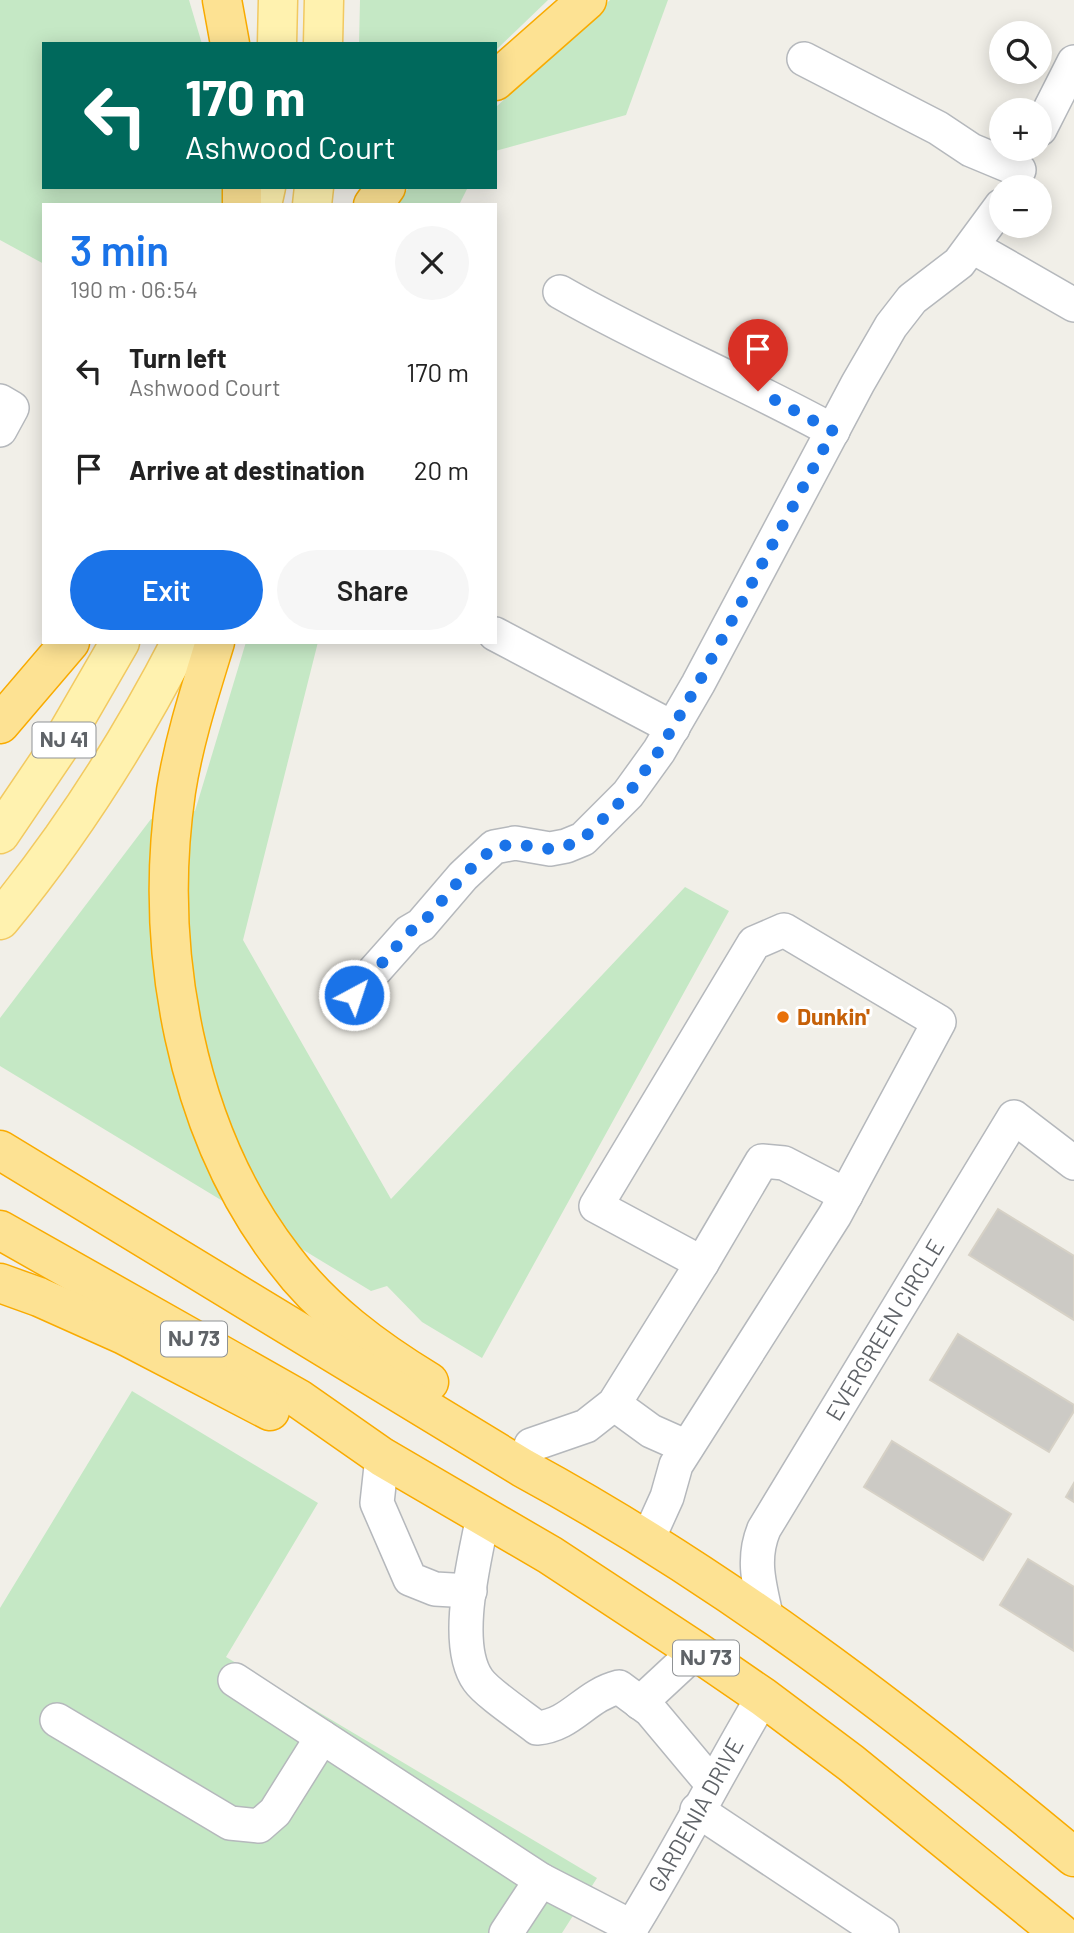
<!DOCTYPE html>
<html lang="en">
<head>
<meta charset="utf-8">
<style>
  :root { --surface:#fff; --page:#f6f6f6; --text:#222; --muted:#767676; --accent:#1a73e8 }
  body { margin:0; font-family:Barlow,sans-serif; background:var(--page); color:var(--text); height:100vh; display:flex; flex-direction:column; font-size:26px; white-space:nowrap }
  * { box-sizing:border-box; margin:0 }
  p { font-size:23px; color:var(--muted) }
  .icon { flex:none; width:38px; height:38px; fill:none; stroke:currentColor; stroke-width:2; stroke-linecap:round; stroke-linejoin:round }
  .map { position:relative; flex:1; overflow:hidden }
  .details { position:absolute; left:42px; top:203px; width:455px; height:441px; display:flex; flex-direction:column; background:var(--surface); border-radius:0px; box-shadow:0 4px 18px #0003 }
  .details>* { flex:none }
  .top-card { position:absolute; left:42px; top:42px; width:455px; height:147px; border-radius:0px; box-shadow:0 4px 18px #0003; background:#00695c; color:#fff; overflow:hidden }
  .controls { position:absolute; left:989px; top:21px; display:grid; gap:14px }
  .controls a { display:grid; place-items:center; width:63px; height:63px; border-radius:50%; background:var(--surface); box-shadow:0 4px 18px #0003; font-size:35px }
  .pin { position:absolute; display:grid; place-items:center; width:60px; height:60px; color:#fff; margin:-72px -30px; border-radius:50% 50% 50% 0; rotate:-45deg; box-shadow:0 0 7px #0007 }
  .pin .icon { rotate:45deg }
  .me { position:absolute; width:77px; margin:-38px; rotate:40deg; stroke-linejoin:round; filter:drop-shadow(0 0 5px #0008) }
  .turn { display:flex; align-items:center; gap:24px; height:147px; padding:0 28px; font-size:32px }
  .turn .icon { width:91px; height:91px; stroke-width:2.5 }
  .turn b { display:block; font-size:49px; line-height:60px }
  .round { display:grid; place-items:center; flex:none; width:74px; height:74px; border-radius:37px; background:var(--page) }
  .summary { display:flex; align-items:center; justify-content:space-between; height:119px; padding:0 28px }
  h1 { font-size:42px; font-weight:600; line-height:52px; color:var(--accent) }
  .cta { display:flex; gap:14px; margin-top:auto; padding:14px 28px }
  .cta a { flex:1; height:80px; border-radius:42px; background:var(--accent); color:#fff; font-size:28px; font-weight:600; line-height:80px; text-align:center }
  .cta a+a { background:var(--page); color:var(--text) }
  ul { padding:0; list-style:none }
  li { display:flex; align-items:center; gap:21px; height:98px; padding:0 28px }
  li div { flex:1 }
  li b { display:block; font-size:26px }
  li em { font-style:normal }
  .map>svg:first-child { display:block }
  .green { fill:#c5e8c5 }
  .building { fill:#cccac5; stroke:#d6d1c6; stroke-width:2 }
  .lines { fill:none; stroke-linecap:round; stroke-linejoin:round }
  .minor-casing { stroke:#b5b8bc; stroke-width:36 }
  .major-casing { stroke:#f2c960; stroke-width:41 }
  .highway-casing { stroke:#f9ab00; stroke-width:41 }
  .minor { stroke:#fff; stroke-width:33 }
  .major { stroke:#fff2af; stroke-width:38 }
  .highway { stroke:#fde293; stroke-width:38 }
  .route { stroke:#1a73e8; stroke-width:12; stroke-dasharray:0 21.6 }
  .food-dot { fill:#e8710a; stroke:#fff; stroke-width:2.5 }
  .labels { text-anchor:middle; stroke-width:6; stroke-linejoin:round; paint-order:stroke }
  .shield { fill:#fff; stroke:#8f9295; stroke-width:2 }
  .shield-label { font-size:21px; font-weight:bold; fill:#5f6368 }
  .food-label { font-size:23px; font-weight:bold; fill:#c56008; stroke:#fff; text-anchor:start }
  .street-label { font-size:23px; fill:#5f6368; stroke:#fff }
</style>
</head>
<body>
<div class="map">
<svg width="1074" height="1933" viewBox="0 0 1074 1933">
  <rect width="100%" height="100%" fill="#f1efe8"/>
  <!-- green -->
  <g class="green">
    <polygon points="0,0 189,0 202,44 44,44 44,187 226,187 226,205 44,205 44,264 0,240"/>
    <polygon points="360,0 548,0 495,51 495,44 359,44"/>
    <polygon points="610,0 668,0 626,115 495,151 495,108"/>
    <polygon points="410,187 468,187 459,205 392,205"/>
    <polygon points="246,642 318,642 243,940 391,1199 685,887 729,911 482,1358 422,1322 387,1286 371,1291 0,1066 0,1018 151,819 195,811"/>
    <polygon points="132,1391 318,1503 226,1657 597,1878 562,1933 0,1933 0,1608"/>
  </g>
  <!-- building -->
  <g class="building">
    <polygon points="998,1209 1074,1256 1074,1320 969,1255"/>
    <polygon points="958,1334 1074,1405 1074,1411 1049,1452 930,1380"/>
    <polygon points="892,1441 1011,1514 983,1560 864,1487"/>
    <polygon points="1074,1483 1074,1502 1066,1497"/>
    <polygon points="1028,1559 1074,1587 1074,1651 1000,1605"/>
  </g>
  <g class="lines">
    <!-- minor casing -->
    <g class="minor-casing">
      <g id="minor">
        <polyline points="804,59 938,128 971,150 1019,170"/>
        <polyline points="1040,129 1074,62"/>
        <polyline points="973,247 1074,305"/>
        <path d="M560,292c89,51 184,90 273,139"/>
        <polyline points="0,401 12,408 0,430"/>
        <polyline points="495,634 673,728"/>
        <polyline points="353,995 409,932 421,925 463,876 494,847 515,843 550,849 566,846 583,839 628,794 659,751 698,684 858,383 891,326 912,299 959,263 1001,206"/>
        <polyline points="702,1263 762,1161 784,1163 846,1195"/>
        <polyline points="614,1404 651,1431 687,1447"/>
        <polyline points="531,1445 586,1426 614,1404 702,1263 596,1206 754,943 784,930 939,1022 835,1215 676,1465 667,1497 648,1539"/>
        <polyline points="382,1457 377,1503 410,1579 435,1589 470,1591"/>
        <path d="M483,1516c-8,43 -31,127 -5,164 9,13 45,37 59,48 35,-3 47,-32 82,-41l31,23 62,74"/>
        <path d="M767,1619c-7,-32 -16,-59 -3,-90l250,-412 60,46"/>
        <polyline points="235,1680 541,1880 632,1927"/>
        <polyline points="640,1703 696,1651"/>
        <polyline points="57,1720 230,1823 259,1826 275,1812 322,1737"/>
        <polyline points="697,1810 882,1933"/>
        <polyline points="506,1933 541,1880"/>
        <path d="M628,1933c48,-77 89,-158 135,-236"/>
      </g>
    </g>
    <!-- major casing -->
    <g class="major-casing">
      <g id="major">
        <polyline points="277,44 278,0"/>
        <polyline points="323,44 324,0"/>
        <polyline points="262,205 266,187"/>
        <polyline points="312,205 314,187"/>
        <polyline points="0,834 61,744 120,642"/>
        <path d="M0,920c71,-86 130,-179 181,-278"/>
      </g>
    </g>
    <!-- highway casing -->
    <g class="highway-casing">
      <g id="highway">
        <polyline points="222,0 230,44"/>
        <polyline points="495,81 587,0"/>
        <polyline points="242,187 242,205"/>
        <polyline points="373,205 386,187"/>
        <path d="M215,642c-15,49 -31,98 -39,149 -23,157 9,340 108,468 38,51 91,90 145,123"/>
        <polyline points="0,724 70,642"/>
        <path d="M0,1150l523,318c199,108 377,244 551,389"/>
        <polyline points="0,1230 299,1399 382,1457 550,1555 696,1651 763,1697 851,1763 1060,1933"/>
        <polyline points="0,1283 39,1297 124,1335 270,1411"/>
      </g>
    </g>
    <!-- minor -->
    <use href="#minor" class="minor"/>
    <!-- major -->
    <use href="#major" class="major"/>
    <!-- highway -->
    <use href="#highway" class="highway"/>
  </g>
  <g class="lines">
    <!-- route -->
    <polyline class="route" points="354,995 409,932 421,925 463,876 494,847 515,844 550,849 566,846 583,839 628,794 659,751 698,684 833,431 758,391"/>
  </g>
  <!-- markers -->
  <circle class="food-dot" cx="783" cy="1017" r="7"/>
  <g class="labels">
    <!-- shield labels -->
    <g class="shield">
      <rect x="32.5" y="722.5" width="63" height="35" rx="5"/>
      <rect x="161" y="1321.5" width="66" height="35" rx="5"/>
      <rect x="673" y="1640.5" width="66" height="35" rx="5"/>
    </g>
    <g class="shield-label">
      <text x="64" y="747">NJ 41</text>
      <text x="194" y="1346">NJ 73</text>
      <text x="706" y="1665">NJ 73</text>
    </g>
    <!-- food labels -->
    <g class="food-label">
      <text x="797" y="1025">Dunkin'</text>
    </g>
    <!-- street labels -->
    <g class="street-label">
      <text transform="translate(885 1330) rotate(-59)" y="8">EVERGREEN CIRCLE</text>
      <text transform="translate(696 1815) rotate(-61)" y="8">GARDENIA DRIVE</text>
    </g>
  </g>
</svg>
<div class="controls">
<a><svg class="icon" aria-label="search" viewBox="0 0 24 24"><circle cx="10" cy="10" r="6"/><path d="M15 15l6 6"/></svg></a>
<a>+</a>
<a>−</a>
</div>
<div class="pin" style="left:758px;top:391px;background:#d93025"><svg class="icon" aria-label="arrive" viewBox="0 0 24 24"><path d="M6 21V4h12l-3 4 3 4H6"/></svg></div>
<svg class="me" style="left:354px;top:995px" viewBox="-20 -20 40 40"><circle r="17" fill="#1a73e8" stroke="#fff" stroke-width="3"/><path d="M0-11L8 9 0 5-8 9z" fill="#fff"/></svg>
<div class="top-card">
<div class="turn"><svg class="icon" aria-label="left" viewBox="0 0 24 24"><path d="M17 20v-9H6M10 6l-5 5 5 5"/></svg><div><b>170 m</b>Ashwood Court</div></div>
</div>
<section class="details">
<div class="summary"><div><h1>3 min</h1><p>190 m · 06:54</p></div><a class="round"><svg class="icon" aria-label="close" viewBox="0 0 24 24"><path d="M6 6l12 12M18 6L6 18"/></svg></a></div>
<ul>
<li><svg class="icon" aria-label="left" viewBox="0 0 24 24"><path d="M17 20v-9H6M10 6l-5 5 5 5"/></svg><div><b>Turn left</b><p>Ashwood Court</p></div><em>170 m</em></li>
<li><svg class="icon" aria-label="arrive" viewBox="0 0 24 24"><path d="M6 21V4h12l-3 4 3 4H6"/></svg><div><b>Arrive at destination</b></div><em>20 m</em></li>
</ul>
<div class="cta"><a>Exit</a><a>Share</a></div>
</section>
</div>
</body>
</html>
